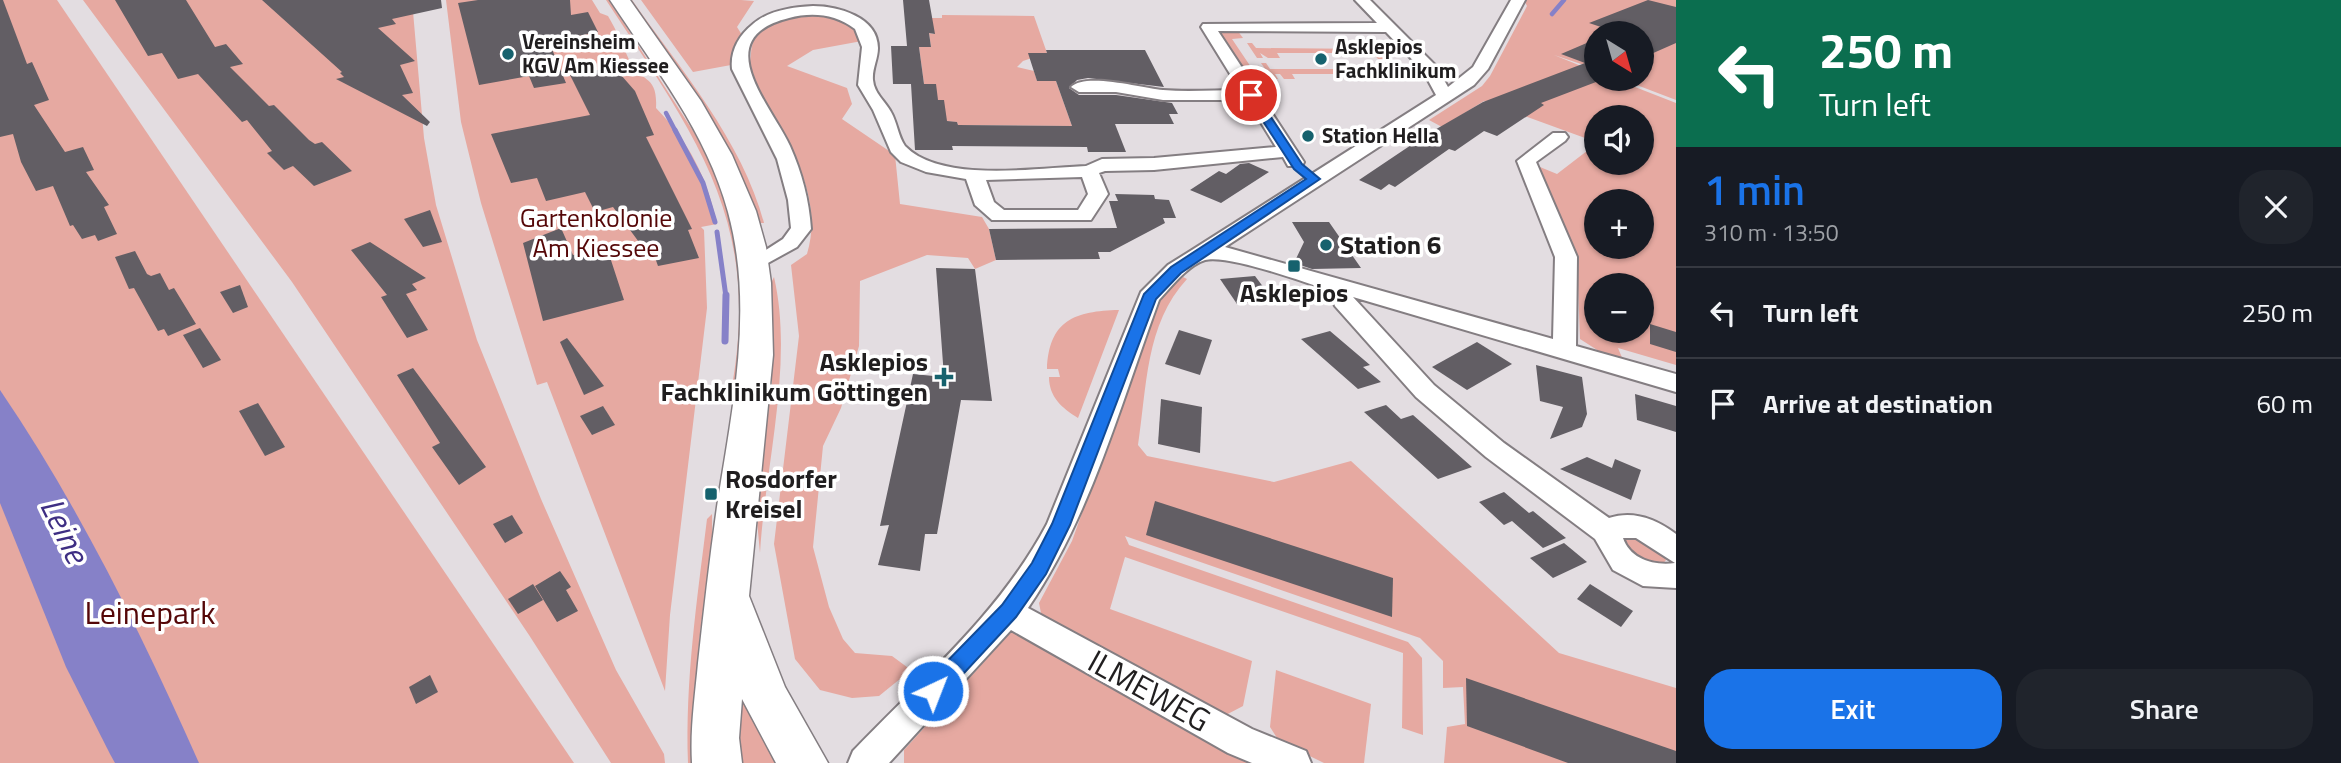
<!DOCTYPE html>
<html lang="en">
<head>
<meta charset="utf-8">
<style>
  :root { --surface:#171b24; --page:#20242c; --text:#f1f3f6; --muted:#9ea1a6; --line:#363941; --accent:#1a73e8 }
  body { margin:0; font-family:"Titillium Web",sans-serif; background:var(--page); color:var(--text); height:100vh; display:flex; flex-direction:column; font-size:26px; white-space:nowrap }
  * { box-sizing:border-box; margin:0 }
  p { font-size:23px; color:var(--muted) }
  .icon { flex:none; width:38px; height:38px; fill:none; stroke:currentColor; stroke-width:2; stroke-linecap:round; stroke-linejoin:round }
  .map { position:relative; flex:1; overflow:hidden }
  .drawer { display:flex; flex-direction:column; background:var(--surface); width:665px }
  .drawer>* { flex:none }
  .banner { background:#0b6e4f; color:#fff; overflow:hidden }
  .needle { width:46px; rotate:143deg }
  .controls { position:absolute; left:1584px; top:21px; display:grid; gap:14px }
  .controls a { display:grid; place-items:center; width:70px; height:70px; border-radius:50%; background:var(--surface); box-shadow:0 2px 5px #0004; font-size:35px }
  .pin { position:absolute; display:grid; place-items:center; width:60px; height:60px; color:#fff; margin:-30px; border:4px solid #fff; border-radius:50%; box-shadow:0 2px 7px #0007 }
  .me { position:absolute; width:77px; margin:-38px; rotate:43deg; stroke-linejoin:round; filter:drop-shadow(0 0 5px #0008) }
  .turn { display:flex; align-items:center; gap:24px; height:147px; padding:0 28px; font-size:32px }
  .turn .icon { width:91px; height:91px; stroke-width:2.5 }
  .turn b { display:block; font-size:49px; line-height:60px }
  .round { display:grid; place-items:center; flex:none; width:74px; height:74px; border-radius:28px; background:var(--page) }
  .summary { display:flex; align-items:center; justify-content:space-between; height:119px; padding:0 28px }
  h1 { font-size:42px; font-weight:600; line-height:52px; color:var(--accent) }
  .primary-button { display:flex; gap:14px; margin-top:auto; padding:14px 28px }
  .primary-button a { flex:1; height:80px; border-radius:28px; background:var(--accent); color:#fff; font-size:28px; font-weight:600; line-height:80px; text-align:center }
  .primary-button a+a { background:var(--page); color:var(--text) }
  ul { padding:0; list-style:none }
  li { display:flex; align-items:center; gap:21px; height:91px; padding:0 28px; border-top:2px solid var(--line) }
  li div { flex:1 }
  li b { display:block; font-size:26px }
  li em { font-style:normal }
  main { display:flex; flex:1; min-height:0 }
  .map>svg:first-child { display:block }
  .green { fill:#e6a9a1; fill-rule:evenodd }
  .water { fill:#8681c8 }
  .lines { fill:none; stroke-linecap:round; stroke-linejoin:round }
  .stream-far2 { stroke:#8681c8; stroke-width:4.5 }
  .stream-far1 { stroke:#8681c8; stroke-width:5 }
  .stream { stroke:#8681c8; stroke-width:7 }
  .building { fill:#625e64 }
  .minor-casing { stroke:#847e82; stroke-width:4 }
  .secondary-casing { stroke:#847e82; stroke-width:3 }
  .minor { fill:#fff; fill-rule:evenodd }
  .secondary { fill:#fff; fill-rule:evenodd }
  .route { fill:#1a73e8; stroke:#114b97; stroke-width:2 }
  .poi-dot { fill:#16626e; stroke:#fff; stroke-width:2.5 }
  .labels { text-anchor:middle; stroke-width:7; stroke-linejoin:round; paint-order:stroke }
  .far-poi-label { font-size:21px; font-weight:bold; fill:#201e1f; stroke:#fff; text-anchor:start }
  .park-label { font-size:26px; fill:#550708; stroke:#fff }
  .poi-label { font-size:26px; font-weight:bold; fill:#201e1f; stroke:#fff; text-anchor:start }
  .near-park-label { font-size:32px; fill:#550708; stroke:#fff }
  .near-street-label { font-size:32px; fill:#201e1f; stroke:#fff }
  .near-water-label { font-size:33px; font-style:italic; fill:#3e2e83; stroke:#fff }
</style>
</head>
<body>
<main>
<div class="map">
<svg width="1676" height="763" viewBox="0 0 1676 763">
  <rect width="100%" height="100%" fill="#e3dde1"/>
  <!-- green -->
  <g class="green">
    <polygon points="0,0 57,0 574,763 0,763"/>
    <polygon points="83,0 412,0 424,138 436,205 477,340 541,499 616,670 664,754 665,763 611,763 529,635 292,282"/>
    <path d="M446,0h146l8,13 8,3c9,15 15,30 22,46 11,21 28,12 26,46 33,34 51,69 61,116l-16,3 3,3 3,78 -37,307 -5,76 -118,-309 -10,3 -56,-182 -20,-81z"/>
    <path d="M606,0h3l86,134 25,49 13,43 12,87 -10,80 -4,-1c32,-172 -36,-256 -125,-392z"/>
    <path d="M628,0h4c48,69 110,140 132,223h-5l-31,-75z"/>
    <polygon points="641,0 741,0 754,1 737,27 742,35 731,65 693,72"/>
    <path d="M1524,0h152v100l-55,-21h21v-46h-46v36l-42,-14 42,17v7h18l7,4 -7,4h21l41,16v262l-58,-17 5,12 -18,-5 -25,-16 -3,-81 -39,-89 2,-2 17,7 39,-30v19h46v-46h-46v25l-112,-41 -42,26 -13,-7 53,-34 8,-10 37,-70zM1596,201h46v46h-46zM1596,285h46v46h-46z"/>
    <path d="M810,14c26,3 41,2 52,27l-49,9 -26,16 60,22 5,16 -10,15 53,36 5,49 82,13 7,12 7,31 -21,9 -7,-11 -41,-3 -67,26 -1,65 -18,62 -18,38 -10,101 16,60 14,32 12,14 37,3 19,14 -32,26 -27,2 -32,-8 -25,-31 -21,-115 25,-208 -8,-71 16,-11c16,-53 -13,-101 -38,-146 -6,-10 -15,-22 -18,-33 -2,-6 -1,-15 0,-21 1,-32 33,-37 59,-40z"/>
    <polygon points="942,15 1034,16 1047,53 1023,61 1017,67 1034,71 1037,81 1056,81 1072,126 958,125 957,122 940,121 938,100 924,84 919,47 931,47 929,33 934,34 927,18 942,18"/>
    <polygon points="1223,30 1237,30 1243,38 1232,39 1259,79 1248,79 1218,32"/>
    <polygon points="1247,43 1252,43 1256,48 1369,49 1365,44 1370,44 1384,59 1378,59 1373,53 1277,53 1280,58 1268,58 1260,53 1263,58 1257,58"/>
    <polygon points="1261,63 1266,63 1270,69 1387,69 1383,64 1389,64 1404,80 1398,80 1392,74 1292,74 1295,79 1284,79 1280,74 1275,74 1278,79 1272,79"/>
    <path d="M774,277c20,86 -9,189 -14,276l-4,-43 16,-128 -1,-99z"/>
    <path d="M1183,277l4,2c-42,45 -40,109 -49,166l9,11 127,26 77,-21 208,192 117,35v75h-232l3,-36 18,-3 -2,-37 -20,1v-27l-23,-23 -295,-102 4,9 279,97 14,16 1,77 -21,-7 1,-75 -278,-96 -15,52 142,52 -9,45 -21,11 -180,-99 -3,-15 33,-62 81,-227 10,-19z"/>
    <path d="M1119,310l-41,108c-16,-10 -29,-21 -29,-41h11l-2,-8h-11c2,-49 28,-58 72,-59z"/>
    <path d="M712,514c2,44 -9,86 -13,130 -3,40 -4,79 0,119h-11c-3,-82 9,-163 19,-244z"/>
    <path d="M1626,536c16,0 34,9 40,24l-5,6 -26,-5 -14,-19z"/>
    <polygon points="1012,631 1265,763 904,763 904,750"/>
    <polygon points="1276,670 1371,704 1364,763 1324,763 1279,741 1270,727"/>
    <polygon points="737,681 780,763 738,763"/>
  </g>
  <!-- water -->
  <path class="water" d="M0,390c79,116 142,245 199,373h-84l-5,-9 -44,-87 -66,-164z"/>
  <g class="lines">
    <!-- stream-far2 -->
    <g class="stream-far2">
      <polyline points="1552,14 1564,0"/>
      <polyline points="666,113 676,132"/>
    </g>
    <!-- stream-far1 -->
    <g class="stream-far1">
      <polyline points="675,130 703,183 715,222"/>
      <polyline points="717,232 726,297"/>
    </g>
    <!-- stream -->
    <polyline class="stream" points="725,341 726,295"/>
  </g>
  <!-- building -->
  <g class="building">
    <polygon points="0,0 3,0 27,64 32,62 49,100 34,105 65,152 83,147 94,170 86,172 109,205 104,207 117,234 98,241 95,235 82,239 73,225 70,226 53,186 36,191 21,162 13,134 0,137"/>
    <polygon points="115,0 186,0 215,47 226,44 243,64 230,67 269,106 274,105 309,140 315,144 322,142 352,171 314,186 293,166 284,170 267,153 272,151 247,120 242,122 198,74 178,79 162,53 148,56"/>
    <polygon points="262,0 441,0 442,8 392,19 396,24 378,28 415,61 400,65 413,93 402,95 430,122 427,126 336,79 344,77 340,73 342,72"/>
    <polygon points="478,0 570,0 571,15 588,12 598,32 549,42 566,83 534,88 529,76 479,85 458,3"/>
    <polygon points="903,0 929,0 935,34 929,33 931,47 919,47 924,84 936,84 938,100 944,100 947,121 957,122 958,125 1072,126 1056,81 1037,81 1028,53 1047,53 1046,50 1145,50 1164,87 1088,78 1077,80 1069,88 1079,95 1116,95 1172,103 1178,114 1169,114 1174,124 1115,124 1126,152 1088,152 1087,147 952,146 953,150 915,150 911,84 893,84 891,46 907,46"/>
    <polygon points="1648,0 1676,7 1676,43 1642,58 1642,33 1619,33 1589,23"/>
    <polygon points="1596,39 1596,82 1541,103 1544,105 1497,136 1484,131 1455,151 1449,149 1395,187 1389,184 1381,190 1359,180 1426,135 1483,102 1585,63 1561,54"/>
    <polygon points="614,67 635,91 641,105 654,135 646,137 692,229 688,230 699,258 658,266 653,252 647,253 613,207 595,212 585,192 546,201 537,178 511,183 491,134 590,115 570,75"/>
    <polygon points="1249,163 1269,172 1221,203 1190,190 1219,171 1226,174 1240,164"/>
    <polygon points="1115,194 1154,195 1155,199 1169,200 1176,218 1163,218 1165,223 1110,252 1098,252 1100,259 996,260 989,229 1117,228 1109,201 1118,201"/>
    <polygon points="430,210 442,242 423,247 404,219"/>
    <polygon points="1292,222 1329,222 1361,268 1312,269 1294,263 1304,242"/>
    <polygon points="561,228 573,255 607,248 624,300 543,321 523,243"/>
    <polygon points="370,242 426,278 412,284 417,290 406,294 428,330 407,338 381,297 387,295 351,250"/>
    <polygon points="135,251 147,274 151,276 160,273 169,290 174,288 196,324 168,336 164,329 158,331 134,288 129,289 115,257"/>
    <polygon points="936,268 975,269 992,401 961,400 937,534 925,534 920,571 878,565 889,525 880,526 913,374 944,377"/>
    <polygon points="1255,276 1273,300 1237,304 1220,279"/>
    <polygon points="240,285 248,307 233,313 220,292"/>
    <polygon points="1650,324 1676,332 1676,352 1650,344"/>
    <polygon points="200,328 221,360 203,368 183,335"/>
    <polygon points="1179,330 1212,340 1200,375 1165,364"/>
    <polygon points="1330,331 1370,365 1363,367 1381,382 1358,389 1301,339"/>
    <polygon points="567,338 604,386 584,395 560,342"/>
    <polygon points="1477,342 1512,364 1467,390 1432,367"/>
    <polygon points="1536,365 1582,377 1587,414 1582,427 1550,439 1563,407 1540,401"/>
    <polygon points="413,368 486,467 459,485 432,447 440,443 397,375"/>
    <polygon points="1635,394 1676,406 1676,432 1637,420"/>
    <polygon points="1161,399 1202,407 1200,453 1158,444"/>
    <polygon points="258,403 285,447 265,456 239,411"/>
    <polygon points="1386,405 1401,419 1413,415 1472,467 1438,479 1364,412"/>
    <polygon points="603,406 615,425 592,435 580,416"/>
    <polygon points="1587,457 1612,468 1615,459 1641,470 1631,500 1560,469"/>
    <polygon points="1504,492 1529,513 1533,511 1566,538 1543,548 1512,521 1504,525 1479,502"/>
    <polygon points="1155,501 1393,578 1392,617 1146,535"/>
    <polygon points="512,515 523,533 505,543 493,524"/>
    <polygon points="1564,543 1587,562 1553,578 1530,558"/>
    <polygon points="560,571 571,587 566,590 578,611 557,622 535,586"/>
    <polygon points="533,584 543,600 518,614 508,599"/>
    <polygon points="1590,584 1633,611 1621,627 1577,599"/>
    <polygon points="430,675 438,692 416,704 409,687"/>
    <polygon points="1466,678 1676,751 1676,763 1568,763 1467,726"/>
  </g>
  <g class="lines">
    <!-- minor casing -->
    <g class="minor-casing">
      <path id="minor" d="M1355,0h15l66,66 12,21 25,-20 38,-67h14l-37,69 -14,16 -249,162 328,92 2,-82 -38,-96 36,-28h12l3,4 -3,4 -29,21 41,95 -1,89 100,28v18l-323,-95 81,88 70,58 105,75c24,-8 47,1 67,16v54l-33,-2 -30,-16 -18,-31 -109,-82 -70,-60 -81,-91 -6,-16c-26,-8 -101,-36 -124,-30 -17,5 -34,27 -46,40 -38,103 -68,216 -131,308l224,121 54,22 5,12h-59l-24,-10 -217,-123 -122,133h-41l5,-12c69,-72 147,-138 194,-227l94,-232 27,-27 24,-15 244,-155 -13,-24 -37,-39 -168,-1 86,131 -2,4h-14l-5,-9 -129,13 -49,1 -6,2 9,21 -17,26h-99l-17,-15 -9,-26 -40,-7 -25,-10 -10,-10 -18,-42 -15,-25 4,-38 -7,-18c-20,-15 -43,-17 -66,-11 -82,20 -18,87 1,128 12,27 19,54 21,83l-14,18 -42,23 -11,-6 39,-25 8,-11 -3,-28 -11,-41 -45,-90c-2,-18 7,-34 21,-45 16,-14 40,-17 60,-18 25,0 65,11 65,42 0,11 -6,21 -5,32 1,13 12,21 18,32 6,10 7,24 14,34 4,4 8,7 13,10 43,24 119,12 168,10l16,-7 52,-1 122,-11 -29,-47h-84l-47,-8h-37l-8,-5c14,-15 71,1 92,3 25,2 52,0 77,0l-39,-63 2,-3 174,-1zM1082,177l6,17 -10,16h-74l-10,-8 -8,-22zM1623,538h13l39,25c-21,3 -45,-4 -52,-25z"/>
    </g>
    <!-- secondary casing -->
    <g class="secondary-casing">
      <path id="secondary" d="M610,0h20l71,101 31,54 24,56 10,36 5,36 2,72 -24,241 36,91 43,76h-52l-34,-64 -3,39 3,25h-50c-2,-34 3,-67 6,-100 6,-54 12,-109 20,-163 15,-95 36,-193 10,-288 -21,-79 -74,-145 -118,-212z"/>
    </g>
    <!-- minor -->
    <use href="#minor" class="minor"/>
    <!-- secondary -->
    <use href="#secondary" class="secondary"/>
  </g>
  <!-- route -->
  <polygon class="route" points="1248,93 1255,93 1302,164 1320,179 1181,273 1156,299 1070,525 1046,574 1016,617 941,698 933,701 925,698 922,691 925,684 1002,605 1032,563 1052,524 1144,294 1171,267 1306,179 1294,169 1246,95"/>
  <!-- markers -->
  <g class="poi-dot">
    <circle cx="508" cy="54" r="7"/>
    <circle cx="1321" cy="59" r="7"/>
    <circle cx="1308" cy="136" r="7"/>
    <circle cx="1326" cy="245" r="7"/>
    <rect x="1287" y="259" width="14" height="14" rx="3.5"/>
    <path d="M940.5 366.5h7v7h7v7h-7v7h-7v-7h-7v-7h7z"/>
    <rect x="704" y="487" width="14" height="14" rx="3.5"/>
  </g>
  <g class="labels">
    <!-- far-poi labels -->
    <g class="far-poi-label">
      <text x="522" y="49">Vereinsheim<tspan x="522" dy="24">KGV Am Kiessee</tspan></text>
      <text x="1335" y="54">Asklepios<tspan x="1335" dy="24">Fachklinikum</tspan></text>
      <text x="1322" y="143">Station Hella</text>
    </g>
    <!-- park labels -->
    <g class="park-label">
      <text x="596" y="227">Gartenkolonie<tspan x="596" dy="30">Am Kiessee</tspan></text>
    </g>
    <!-- poi labels -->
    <g class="poi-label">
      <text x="1340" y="254">Station 6</text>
      <text x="1294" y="302" text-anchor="middle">Asklepios</text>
      <text x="928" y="371" text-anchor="end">Asklepios<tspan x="928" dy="30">Fachklinikum Göttingen</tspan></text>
      <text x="725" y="488">Rosdorfer<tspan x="725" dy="30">Kreisel</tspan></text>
    </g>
    <!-- near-park labels -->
    <g class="near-park-label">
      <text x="150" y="624">Leinepark</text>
    </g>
    <!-- near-street labels -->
    <g class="near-street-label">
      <text transform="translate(1149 691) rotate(29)" y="11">ILMEWEG</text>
    </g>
    <!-- near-water labels -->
    <g class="near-water-label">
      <text transform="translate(65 530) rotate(64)" y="12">Leine</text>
    </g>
  </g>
</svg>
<div class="controls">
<a><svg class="needle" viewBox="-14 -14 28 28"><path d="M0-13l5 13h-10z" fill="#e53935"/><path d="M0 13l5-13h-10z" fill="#9ea1a6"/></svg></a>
<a><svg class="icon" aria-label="sound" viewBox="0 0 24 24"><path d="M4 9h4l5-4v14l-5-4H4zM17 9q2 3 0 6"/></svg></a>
<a>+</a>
<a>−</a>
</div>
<div class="pin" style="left:1251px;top:95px;background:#d93025"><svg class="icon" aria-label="arrive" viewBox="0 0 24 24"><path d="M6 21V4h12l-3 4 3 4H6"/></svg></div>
<svg class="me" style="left:933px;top:691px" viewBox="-20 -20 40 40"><circle r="17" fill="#1a73e8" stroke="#fff" stroke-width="3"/><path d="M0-11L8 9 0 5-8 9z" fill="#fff"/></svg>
</div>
<section class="drawer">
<div class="banner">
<div class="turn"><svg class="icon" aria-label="left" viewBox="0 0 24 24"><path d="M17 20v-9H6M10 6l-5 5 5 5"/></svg><div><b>250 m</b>Turn left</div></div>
</div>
<div class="summary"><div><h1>1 min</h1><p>310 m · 13:50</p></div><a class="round"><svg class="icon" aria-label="close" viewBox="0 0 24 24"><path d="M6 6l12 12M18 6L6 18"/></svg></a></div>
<ul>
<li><svg class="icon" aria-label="left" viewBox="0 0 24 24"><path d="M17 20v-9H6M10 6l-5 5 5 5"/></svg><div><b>Turn left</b></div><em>250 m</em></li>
<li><svg class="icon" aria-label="arrive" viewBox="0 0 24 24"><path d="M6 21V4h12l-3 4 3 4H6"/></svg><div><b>Arrive at destination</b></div><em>60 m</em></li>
</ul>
<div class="primary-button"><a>Exit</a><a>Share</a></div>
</section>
</main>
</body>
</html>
